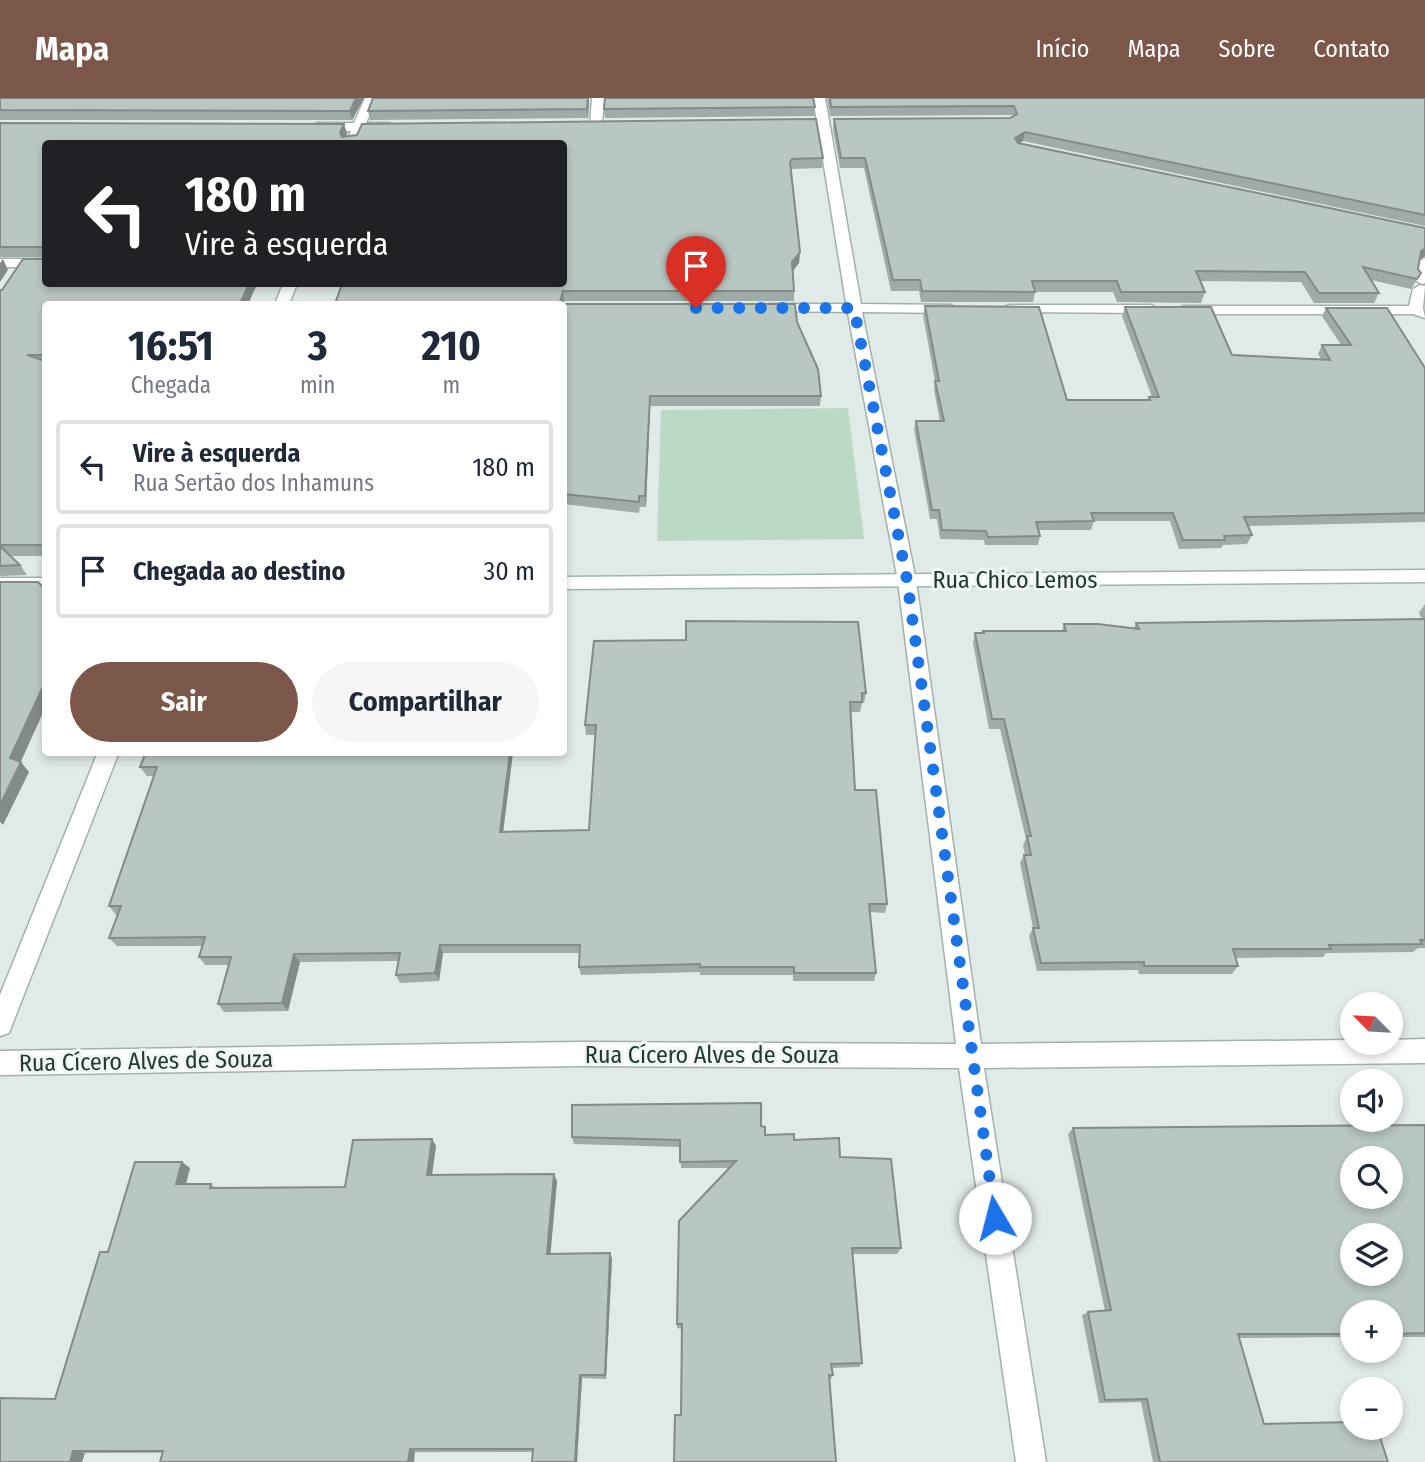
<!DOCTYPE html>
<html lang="pt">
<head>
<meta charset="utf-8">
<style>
  :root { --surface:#fff; --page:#f6f6f7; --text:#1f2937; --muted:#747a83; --line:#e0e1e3; --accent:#7a5749 }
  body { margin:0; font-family:"Fira Sans Condensed",sans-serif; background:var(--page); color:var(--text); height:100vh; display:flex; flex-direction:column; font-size:26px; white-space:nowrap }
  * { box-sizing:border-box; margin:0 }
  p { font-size:23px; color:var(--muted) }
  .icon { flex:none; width:38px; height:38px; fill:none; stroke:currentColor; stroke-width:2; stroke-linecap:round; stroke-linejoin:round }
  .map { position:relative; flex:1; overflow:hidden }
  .sheet { position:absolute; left:42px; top:203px; width:525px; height:455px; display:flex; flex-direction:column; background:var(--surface); border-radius:7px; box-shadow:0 4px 10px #0003 }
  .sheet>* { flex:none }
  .hud { position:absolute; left:42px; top:42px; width:525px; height:147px; border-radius:7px; box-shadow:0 4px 10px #0003; background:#202124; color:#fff; overflow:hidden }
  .needle { width:46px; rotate:294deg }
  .fabs { position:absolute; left:1340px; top:894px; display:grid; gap:14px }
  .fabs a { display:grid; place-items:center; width:63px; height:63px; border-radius:50%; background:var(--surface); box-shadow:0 4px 10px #0003; font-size:35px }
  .pin { position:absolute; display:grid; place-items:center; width:60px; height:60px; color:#fff; margin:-72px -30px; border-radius:50% 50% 50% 0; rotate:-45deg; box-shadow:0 0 7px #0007 }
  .pin .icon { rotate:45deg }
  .me { position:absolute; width:77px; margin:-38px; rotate:352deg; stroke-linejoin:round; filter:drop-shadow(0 0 5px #0008) }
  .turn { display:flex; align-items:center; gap:24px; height:147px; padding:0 28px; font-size:32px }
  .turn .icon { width:91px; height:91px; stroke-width:2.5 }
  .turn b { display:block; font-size:49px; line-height:60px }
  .eta { display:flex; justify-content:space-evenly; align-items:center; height:119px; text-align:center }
  .eta b { font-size:42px; font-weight:700; line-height:49px }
  .cta { display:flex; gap:14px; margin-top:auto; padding:14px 28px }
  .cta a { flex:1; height:80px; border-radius:42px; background:var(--accent); color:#fff; font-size:28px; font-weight:700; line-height:80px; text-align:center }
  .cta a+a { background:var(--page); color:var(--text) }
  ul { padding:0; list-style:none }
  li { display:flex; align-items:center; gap:21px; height:94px; margin:0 14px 10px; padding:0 14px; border:4px solid var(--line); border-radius:7px }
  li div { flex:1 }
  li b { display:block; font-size:26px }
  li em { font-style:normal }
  header { display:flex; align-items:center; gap:42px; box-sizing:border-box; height:98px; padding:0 35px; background:var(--accent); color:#fff }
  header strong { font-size:33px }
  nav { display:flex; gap:38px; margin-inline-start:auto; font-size:24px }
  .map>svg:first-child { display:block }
  .green { fill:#badac6 }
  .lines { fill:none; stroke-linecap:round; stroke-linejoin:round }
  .lane-casing { stroke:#a3b1ae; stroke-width:3 }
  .street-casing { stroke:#a3b1ae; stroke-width:3 }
  .secondary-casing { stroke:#a0b5b0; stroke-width:3 }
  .lane { fill:#fff; fill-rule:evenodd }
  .street { fill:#fff; fill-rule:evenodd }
  .secondary { fill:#fff; fill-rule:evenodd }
  .wall { fill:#9faba8 }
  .shaded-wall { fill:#828b88 }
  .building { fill:#b9c7c3; stroke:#828b88; stroke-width:2; fill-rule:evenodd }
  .route { stroke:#1a73e8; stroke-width:12; stroke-dasharray:0 21.6 }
  .labels { text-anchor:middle; stroke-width:6; stroke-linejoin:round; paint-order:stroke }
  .street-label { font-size:24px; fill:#223935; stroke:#f0f7f4 }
</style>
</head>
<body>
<header>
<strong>Mapa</strong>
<nav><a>Início</a><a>Mapa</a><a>Sobre</a><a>Contato</a></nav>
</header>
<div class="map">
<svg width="1425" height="1364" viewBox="0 0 1425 1364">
  <rect width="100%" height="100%" fill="#e0eae7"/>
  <!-- green -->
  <polygon class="green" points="848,310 864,441 657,443 661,312"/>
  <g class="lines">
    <!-- lane casing -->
    <g class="lane-casing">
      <g id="lane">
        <polygon points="592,0 604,0 602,27 596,31 590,27"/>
        <polygon points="769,206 854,206 861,210 854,214 764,213 762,210 764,207"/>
      </g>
    </g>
    <!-- street casing -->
    <g class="street-casing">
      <g id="street">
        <polygon points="365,0 377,0 366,25 389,25 395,29 393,32 363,33 357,46 345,46 351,33 317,33 311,29 317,25 354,25"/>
        <polygon points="813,0 825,0 861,206 951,207 958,211 951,215 862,214 916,483 981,946 1353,942 1353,945 1391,945 1391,942 1425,941 1425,965 984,970 1046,1364 1016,1364 959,970 579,968 0,977 0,953 579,944 956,946 898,483 847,210"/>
        <polygon points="1425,160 1425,185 1422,186 1415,182 1418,164"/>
        <rect x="0" y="161" width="46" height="8"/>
        <polygon points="283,186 297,186 289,206 275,206"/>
        <polygon points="1420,187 1425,188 1423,210 1425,220 1413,216 1183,216 1176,212 1183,208 1409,208 1413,191"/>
        <polygon points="1011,207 1151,207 1158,211 1151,215 1006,214 1004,211 1006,208"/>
        <polygon points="98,654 119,654 12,927 9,935 0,938 0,897"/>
      </g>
    </g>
    <!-- secondary casing -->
    <g class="secondary-casing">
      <g id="secondary">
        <polygon points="1425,472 1425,484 564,491 564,479"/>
        <rect x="0" y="480" width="46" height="12"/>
      </g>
    </g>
    <!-- lane -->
    <use href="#lane" class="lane"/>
    <!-- street -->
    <use href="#street" class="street"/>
    <!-- secondary -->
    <use href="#secondary" class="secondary"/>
  </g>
  <!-- wall -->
  <g class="wall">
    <polygon points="0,0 364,0 352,22 0,22"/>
    <polygon points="589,0 588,20 370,22 368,13"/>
    <polygon points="827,0 1425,0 1425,128 1023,43 1020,45 1425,130 1425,158 1420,161 1418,171 1421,175 1411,191 1371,182 1379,195 1374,205 1314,205 1301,184 1200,183 1205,194 1201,205 1117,204 1113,194 1035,194 1033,204 921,204 919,193 891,193 864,70 840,70 833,31 834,21 1010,20 1012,19 1012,17 830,18"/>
    <polygon points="815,9 814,18 605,20 604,11"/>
    <polygon points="816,21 823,60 822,70 791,71 800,154 799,165 793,173 794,193 794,203 564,203 563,206 795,206 797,224 818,271 821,298 820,308 650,308 646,409 640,409 639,415 564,406 564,206 335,206 342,186 564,186 564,46 46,46 46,186 257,186 248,206 46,206 46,458 10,458 20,467 27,477 0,478 0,192 2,192 23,161 43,161 43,159 0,159 0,25 344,26 347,36 346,38 357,37 362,26"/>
    <polygon points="925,208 1067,302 1148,302 1149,299 1152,299 1122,218 1125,209 1232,257 1321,261 1318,256 1322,247 1341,247 1322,218 1326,210 1425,270 1425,424 1248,428 1252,437 1247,446 1223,447 1221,450 1179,451 1170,423 1094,423 1091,432 1039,432 1040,438 1038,447 985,447 984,442 940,441 937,421 930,421 914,331 916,323 940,323 934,292 935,283 923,217"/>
    <polygon points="1425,506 1425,850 1418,850 1413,854 1326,855 1323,859 1235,860 1238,868 1232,876 1139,876 1138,872 1037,873 1029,838 1033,830 1020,765 1024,757 1025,757 1023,747 1026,741 1000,631 989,631 973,545 975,535 982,535 983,533 1062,533 1064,526 1134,530 1136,525 1422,521 1419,515"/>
    <polygon points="866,595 864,605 862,605 860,614 850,614 855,692 887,806 885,815 870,814 876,875 874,883 793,883 793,877 700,877 700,874 581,877 579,869 580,855 443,855 439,883 400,885 396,877 398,863 300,864 288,913 224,914 218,906 228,867 205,867 199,859 202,848 117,848 109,840 118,817 116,817 109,808 154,678 147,678 140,669 146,654 513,654 503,734 589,732 595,637 586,637 585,627"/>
    <polygon points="1425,1027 1425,1239 1391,1239 1391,1214 1353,1214 1353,1239 1239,1240 1264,1326 1388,1364 1153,1364 1141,1304 1099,1305 1082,1217 1088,1214 1105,1213 1068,1036 1073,1030"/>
    <polygon points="761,1028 765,1037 794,1042 840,1059 901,1150 897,1156 853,1156 862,1265 859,1269 831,1270 833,1277 831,1281 681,1317 682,1231 677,1230 677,1226 730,1070 681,1070 680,1049 574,1046 572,1039"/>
    <polygon points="432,1041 436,1048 432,1077 557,1083 550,1156 610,1155 612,1161 606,1281 582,1280 577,1364 532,1364 533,1354 85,1355 0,1364 55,1301 108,1154 190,1070 186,1086 211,1086 216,1090 345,1089"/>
  </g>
  <!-- shaded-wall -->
  <g class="shaded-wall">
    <polygon points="356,0 364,0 352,22 350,13"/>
    <polygon points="588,0 589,0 588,20 587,11"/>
    <polygon points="344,26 347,36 343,45 340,35"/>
    <polygon points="1025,34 1023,43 1013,49 1015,40"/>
    <polygon points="1425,151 1425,158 1415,164 1421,153"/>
    <polygon points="800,154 799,165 791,175 792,164"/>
    <polygon points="3,161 8,172 0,184 0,165"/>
    <polygon points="249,186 257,186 248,206 240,206"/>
    <polygon points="563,193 564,203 563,206 560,204"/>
    <polygon points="650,298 650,308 646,409 645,398"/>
    <polygon points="46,582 46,608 18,670 10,660"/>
    <polygon points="510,654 513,654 502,743 500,734"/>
    <polygon points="21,664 29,674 3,727 0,724 0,707"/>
    <polygon points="440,847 443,855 439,883 435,875"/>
    <polygon points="294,856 300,864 288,913 282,905"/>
    <polygon points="432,1041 436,1048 431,1083 427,1077"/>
    <polygon points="182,1064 190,1070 184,1092 176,1086"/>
    <polygon points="554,1076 557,1083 550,1161 547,1156"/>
    <polygon points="610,1155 612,1161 606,1281 605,1277"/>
    <polygon points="580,1277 582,1280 577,1364 575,1364"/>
    <polygon points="410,1351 415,1354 414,1364 408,1364"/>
    <polygon points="73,1353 85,1355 82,1364 70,1364"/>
  </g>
  <!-- building -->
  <g class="building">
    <polygon points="0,0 356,0 350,13 0,12"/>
    <polygon points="373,0 588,0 587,11 368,13"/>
    <polygon points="605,0 813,0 815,9 604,11"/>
    <polygon points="830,0 1425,0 1425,117 1025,34 1015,40 1018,45 1425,130 1425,151 1421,153 1418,171 1421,175 1417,181 1363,169 1379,195 1319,195 1305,174 1196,173 1205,194 1121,194 1117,183 1032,183 1035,194 922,193 920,182 893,182 865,60 841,60 834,21 1010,20 1017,16 1014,8 831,9"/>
    <polygon points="816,21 823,60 792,61 790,64 800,154 792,164 794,193 563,193 560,204 563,206 795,206 797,224 818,271 821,298 650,298 645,398 639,398 639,404 564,396 564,206 335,206 342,186 564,186 564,46 46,46 46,186 249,186 240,206 46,206 46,257 27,257 46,263 46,447 0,447 0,192 2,192 23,161 43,161 43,149 0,149 0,25 344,26 340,35 342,39 357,37 362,26"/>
    <polygon points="925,208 1039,209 1067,302 1150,302 1149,299 1159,299 1125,209 1211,209 1232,257 1330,262 1322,247 1351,247 1326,210 1387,210 1425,270 1425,415 1244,419 1252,437 1224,438 1225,442 1183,442 1173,415 1091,415 1094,423 1036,424 1040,438 988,439 986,433 942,432 939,412 932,412 916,323 944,323 935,283 939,283"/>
    <polygon points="0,448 20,467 0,468"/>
    <polygon points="0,484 38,484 46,492 46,582 10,660 21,664 0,707"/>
    <polygon points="1425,521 1425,842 1420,842 1422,846 1329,847 1331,851 1233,851 1238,868 1144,868 1144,864 1041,865 1033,830 1039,830 1024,757 1031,757 1027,738 1031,738 1004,621 992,621 975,535 984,535 983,533 1066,533 1064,526 1098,526 1139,531 1136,525"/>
    <polygon points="686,523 858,524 866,595 862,595 862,604 850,604 855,692 876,692 887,806 869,806 876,875 794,875 794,869 700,869 700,866 579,869 580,847 440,847 435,875 396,877 400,855 294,856 282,905 218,906 231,859 199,859 205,839 109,840 121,808 109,808 157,669 140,669 146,654 510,654 500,734 589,732 596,627 585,627 594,543 686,542"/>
    <polygon points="761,1005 761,1028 765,1029 765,1037 794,1036 794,1042 839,1040 840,1059 891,1061 901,1150 852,1150 862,1265 831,1266 833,1277 829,1277 836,1364 674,1364 675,1317 681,1317 682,1226 677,1226 679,1123 736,1063 680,1064 680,1042 572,1039 572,1007"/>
    <path d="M1425,1027v208l-34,1v-22h-38v22h-115l26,90 89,-2v6h24l11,34h-228l-13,-63 -42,1 -17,-88 23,-2 -38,-182zM1353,1060h38v39h-38zM1353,1138h38v38h-38z"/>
    <polygon points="432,1041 427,1077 554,1076 547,1156 610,1155 605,1277 580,1277 575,1364 532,1364 533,1351 410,1351 408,1364 160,1364 163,1353 73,1353 70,1364 0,1364 0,1300 55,1301 100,1154 108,1154 135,1064 182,1064 176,1086 211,1086 210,1090 345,1089 353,1042"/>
  </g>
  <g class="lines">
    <!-- route -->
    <polyline class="route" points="696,210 854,210 907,482 995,1120"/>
  </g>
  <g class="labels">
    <!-- street labels -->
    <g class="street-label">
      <text x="1015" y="490">Rua Chico Lemos</text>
      <text x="712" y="965">Rua Cícero Alves de Souza</text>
      <text transform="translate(146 963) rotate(-1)" y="8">Rua Cícero Alves de Souza</text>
    </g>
  </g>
</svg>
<div class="fabs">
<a><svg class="needle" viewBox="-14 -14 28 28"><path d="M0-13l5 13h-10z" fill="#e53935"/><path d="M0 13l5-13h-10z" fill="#747a83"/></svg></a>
<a><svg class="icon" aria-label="sound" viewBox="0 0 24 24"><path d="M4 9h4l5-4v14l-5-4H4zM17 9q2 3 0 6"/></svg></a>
<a><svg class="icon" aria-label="search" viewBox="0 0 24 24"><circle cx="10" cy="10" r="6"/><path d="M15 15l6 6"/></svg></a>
<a><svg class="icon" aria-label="layers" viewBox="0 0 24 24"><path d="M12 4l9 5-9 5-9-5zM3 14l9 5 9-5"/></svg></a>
<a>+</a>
<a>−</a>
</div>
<div class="pin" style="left:696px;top:210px;background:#d93025"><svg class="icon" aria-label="arrive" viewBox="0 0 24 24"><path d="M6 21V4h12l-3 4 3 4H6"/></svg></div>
<svg class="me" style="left:995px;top:1120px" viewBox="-20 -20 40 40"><circle r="19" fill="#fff"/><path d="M0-13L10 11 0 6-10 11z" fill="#1a73e8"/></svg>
<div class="hud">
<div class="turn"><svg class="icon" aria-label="left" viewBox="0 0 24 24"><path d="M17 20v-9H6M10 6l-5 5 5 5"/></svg><div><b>180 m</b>Vire à esquerda</div></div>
</div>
<section class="sheet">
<div class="eta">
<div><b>16:51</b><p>Chegada</p></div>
<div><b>3</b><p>min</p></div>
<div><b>210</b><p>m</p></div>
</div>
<ul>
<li><svg class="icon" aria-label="left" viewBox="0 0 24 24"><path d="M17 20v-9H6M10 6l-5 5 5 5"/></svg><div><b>Vire à esquerda</b><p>Rua Sertão dos Inhamuns</p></div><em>180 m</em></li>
<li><svg class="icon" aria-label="arrive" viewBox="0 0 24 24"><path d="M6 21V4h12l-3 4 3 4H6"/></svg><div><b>Chegada ao destino</b></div><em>30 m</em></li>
</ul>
<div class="cta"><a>Sair</a><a>Compartilhar</a></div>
</section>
</div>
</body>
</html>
